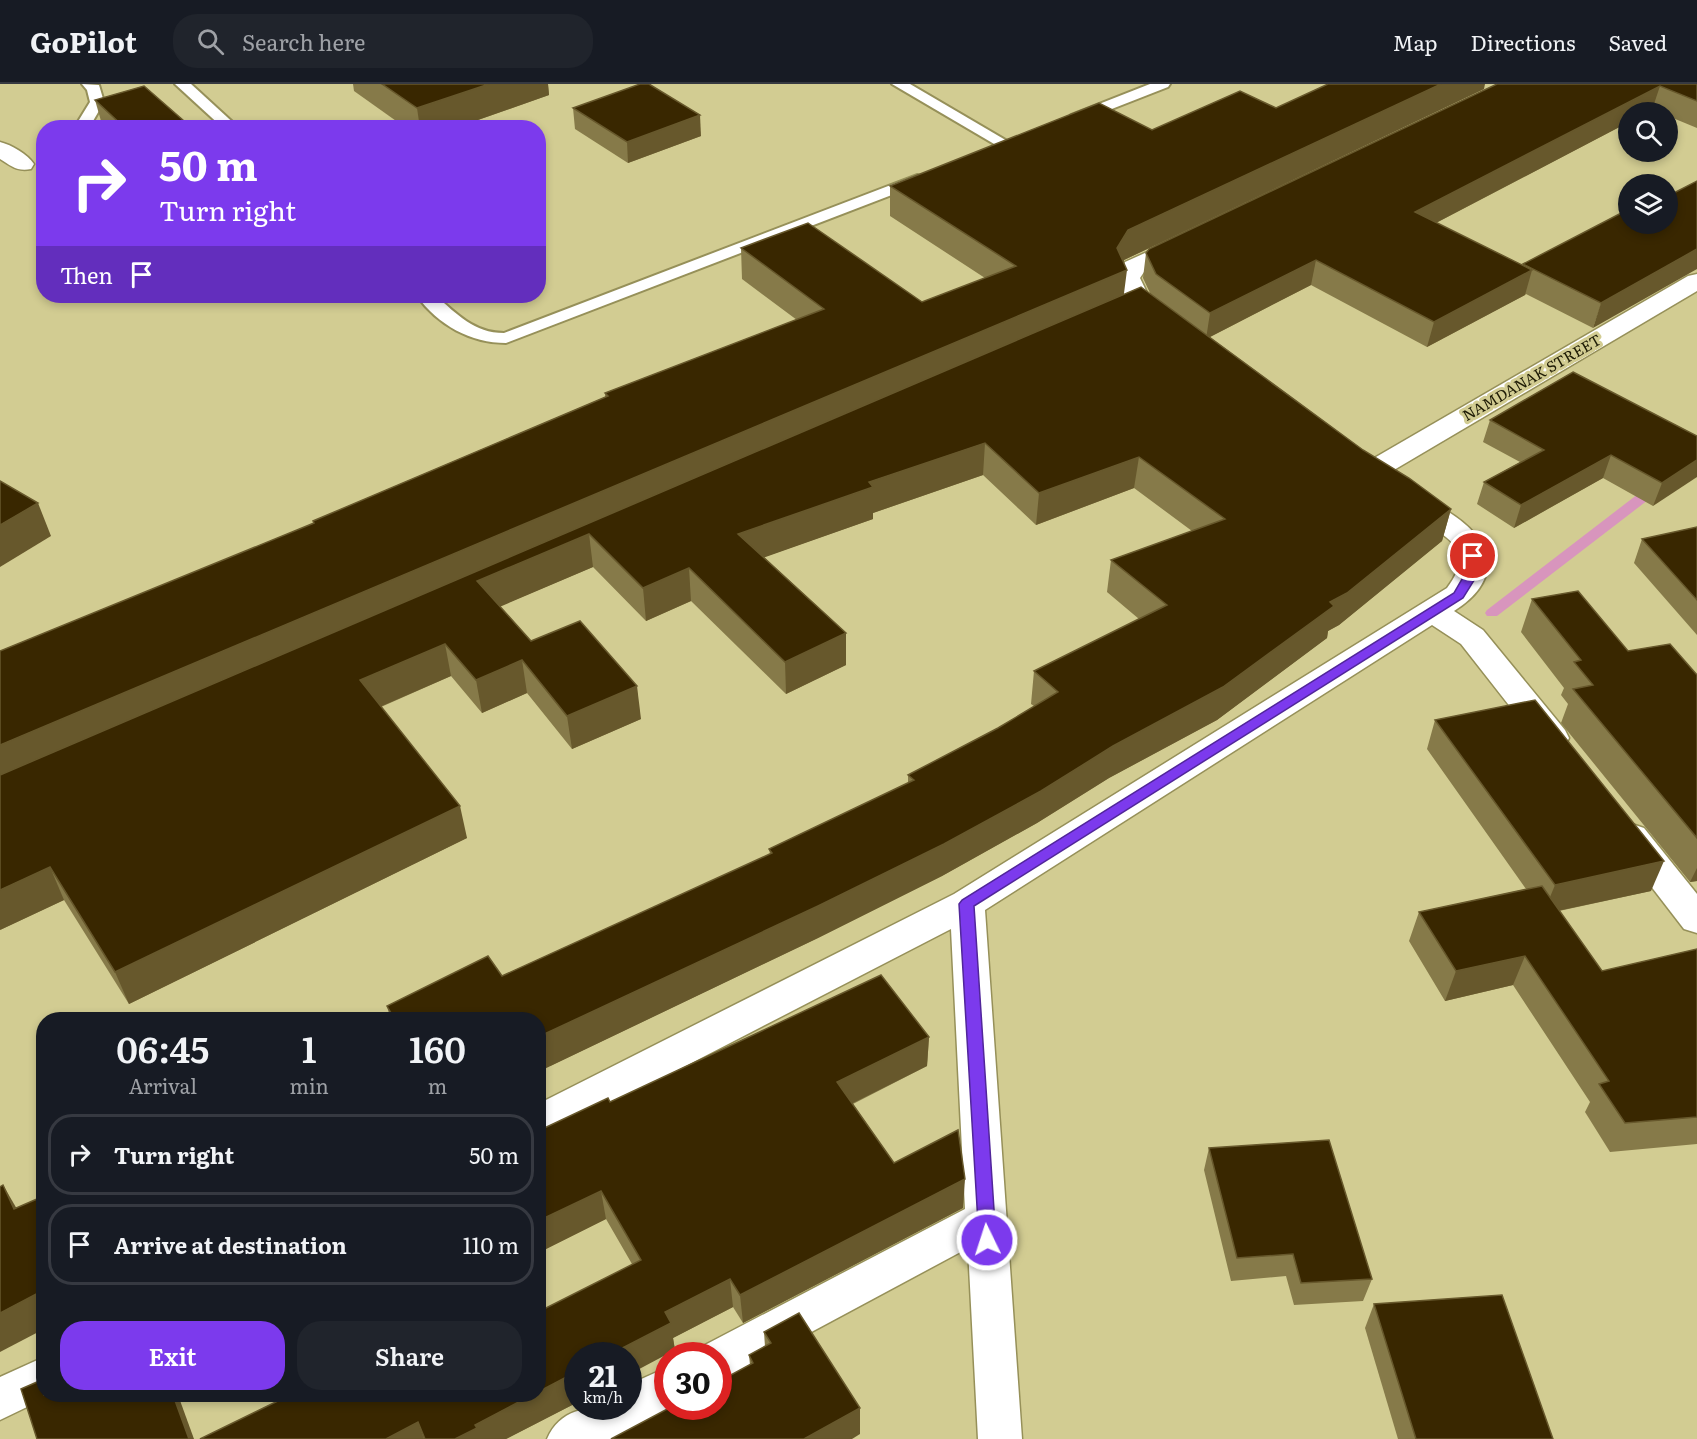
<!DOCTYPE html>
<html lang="en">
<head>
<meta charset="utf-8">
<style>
  :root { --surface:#171b24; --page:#20242c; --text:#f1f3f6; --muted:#9ea1a6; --line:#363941; --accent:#7c3aed }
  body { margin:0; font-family:Literata,serif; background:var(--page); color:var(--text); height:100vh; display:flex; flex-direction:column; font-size:22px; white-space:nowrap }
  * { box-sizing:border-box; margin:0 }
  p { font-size:20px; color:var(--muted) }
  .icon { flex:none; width:33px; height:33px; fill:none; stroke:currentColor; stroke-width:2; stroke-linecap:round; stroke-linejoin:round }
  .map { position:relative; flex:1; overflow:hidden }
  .panel { position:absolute; left:36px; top:928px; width:510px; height:390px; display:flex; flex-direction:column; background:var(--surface); border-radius:24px; box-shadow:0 3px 9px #0003 }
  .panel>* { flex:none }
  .banner { position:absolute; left:36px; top:36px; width:510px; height:183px; border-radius:24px; box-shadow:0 3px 9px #0003; background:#7c3aed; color:#fff; overflow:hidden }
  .fabs { position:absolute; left:1618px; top:18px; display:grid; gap:12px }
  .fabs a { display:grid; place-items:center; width:60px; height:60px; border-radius:50%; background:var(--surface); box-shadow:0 3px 9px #0003; font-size:30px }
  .speed { position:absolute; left:564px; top:1258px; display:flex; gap:12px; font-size:30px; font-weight:700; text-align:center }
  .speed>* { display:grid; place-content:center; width:78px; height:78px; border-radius:50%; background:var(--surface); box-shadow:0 3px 9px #0003; line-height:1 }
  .speed small { font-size:15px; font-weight:400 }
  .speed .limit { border:9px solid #d22; background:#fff; color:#111 }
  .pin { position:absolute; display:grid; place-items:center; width:51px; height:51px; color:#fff; margin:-26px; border:3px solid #fff; border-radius:50%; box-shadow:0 2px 6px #0007 }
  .me { position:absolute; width:66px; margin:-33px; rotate:356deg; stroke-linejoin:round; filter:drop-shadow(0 0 4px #0008) }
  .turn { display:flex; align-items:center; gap:21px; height:126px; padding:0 24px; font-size:27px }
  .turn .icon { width:78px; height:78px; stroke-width:2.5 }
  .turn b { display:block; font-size:42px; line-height:51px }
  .then { display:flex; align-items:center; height:57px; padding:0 24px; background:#0003; gap:12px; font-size:22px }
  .eta { display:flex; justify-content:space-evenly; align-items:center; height:102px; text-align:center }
  .eta b { font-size:36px; font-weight:600; line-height:42px }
  .button { display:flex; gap:12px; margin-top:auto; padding:12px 24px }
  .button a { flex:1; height:69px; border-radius:24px; background:var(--accent); color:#fff; font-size:24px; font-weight:600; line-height:69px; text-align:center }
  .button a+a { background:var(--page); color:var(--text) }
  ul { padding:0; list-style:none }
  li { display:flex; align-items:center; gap:18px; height:81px; margin:0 12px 9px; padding:0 12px; border:3px solid var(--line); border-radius:24px }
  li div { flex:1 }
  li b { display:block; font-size:22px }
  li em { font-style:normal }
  header { display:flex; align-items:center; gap:36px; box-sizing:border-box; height:84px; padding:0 30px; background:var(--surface); border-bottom:2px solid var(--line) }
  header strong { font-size:28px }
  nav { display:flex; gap:33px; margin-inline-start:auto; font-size:21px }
  .search { width:420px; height:54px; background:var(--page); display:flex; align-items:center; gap:15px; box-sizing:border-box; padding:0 21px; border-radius:24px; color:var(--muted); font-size:22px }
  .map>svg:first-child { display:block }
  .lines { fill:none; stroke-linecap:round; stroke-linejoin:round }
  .stream { fill:#d895bd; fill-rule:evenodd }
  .service-casing { stroke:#969059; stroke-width:4 }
  .minor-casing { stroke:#969059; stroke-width:3 }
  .service { fill:#fff; fill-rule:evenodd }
  .minor { fill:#fff; fill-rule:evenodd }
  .wall { fill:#867a49; fill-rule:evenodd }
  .shaded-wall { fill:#67582c }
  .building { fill:#392700; stroke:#67582c; stroke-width:1.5 }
  .route { fill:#7c3aed; stroke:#51269a; stroke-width:1.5 }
  .labels { text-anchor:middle; stroke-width:6; stroke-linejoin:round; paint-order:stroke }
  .far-street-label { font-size:15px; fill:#1e1b05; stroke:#d2cc92 }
</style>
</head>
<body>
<header>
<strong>GoPilot</strong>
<div class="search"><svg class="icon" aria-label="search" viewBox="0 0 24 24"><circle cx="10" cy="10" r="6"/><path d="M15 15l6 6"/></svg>Search here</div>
<nav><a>Map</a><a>Directions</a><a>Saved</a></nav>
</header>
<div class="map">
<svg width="1697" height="1355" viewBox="0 0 1697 1355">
  <rect width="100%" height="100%" fill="#d2cc92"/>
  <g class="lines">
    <!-- stream -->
    <polygon class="stream" points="1656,399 1662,403 1661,406 1497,532 1487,532 1485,529 1487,526 1651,400"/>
    <!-- service casing -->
    <g class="service-casing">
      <g id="service">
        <polygon points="82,0 99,1 104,18 89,44 74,44 90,18 87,6"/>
        <polygon points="175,0 191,0 239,44 223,44"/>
        <polygon points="892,0 910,0 1014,61 1006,66 1001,64"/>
        <polygon points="1150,0 1170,0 1168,3 1081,37 1076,38 1069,34 1071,31"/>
        <path d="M917,91l6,2 2,3 -2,3 -417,160c-35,0 -68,-18 -89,-47h19c21,18 38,37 68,37z"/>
      </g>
    </g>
    <!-- minor casing -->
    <g class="minor-casing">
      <g id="minor">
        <path d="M0,58c12,3 27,12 34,22l-3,5c-13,3 -20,-3 -31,-10z"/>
        <path d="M1185,151l8,2 4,5 -4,5 -49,25 -4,6 11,23 25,22 -4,5c-30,8 -46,-27 -56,-50l9,-16z"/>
        <polygon points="1697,190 1697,207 1377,396 1367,398 1357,396 1353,390 1357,384 1688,192"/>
        <path d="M1409,408c14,4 26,11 38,19 46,28 58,68 7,100l29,19 82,100 4,8 -4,8 -12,3 -12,-3 -80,-102 -29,-19 -447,285 37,529h-44l-10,-191 -235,126 -15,6v-24h-20l5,-10 262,-137 -14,-280 -399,206 -14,4v-35l416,-210 493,-306c41,-54 -32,-57 -52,-87l4,-6z"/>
        <polygon points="1632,740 1644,744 1697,810 1697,849 1684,845 1620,762 1615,753 1620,744"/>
        <polygon points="44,1273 44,1311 52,1311 0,1336 0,1293"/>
        <path d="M668,1283v40h5l-60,32h-66c15,-35 49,-32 81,-32v-22z"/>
      </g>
    </g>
    <!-- service -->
    <use href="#service" class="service"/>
    <!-- minor -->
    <use href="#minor" class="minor"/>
  </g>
  <!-- wall -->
  <g class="wall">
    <polygon points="353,0 548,0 549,11 455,44 406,44 354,7"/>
    <path d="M1497,0h200v44l-29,-12v-4h-9l-7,-2 -5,2h-18v10l-193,101 87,42v-1l106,-40 -36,104 -67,-34 -1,1 -98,52 -116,-62 -101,52 153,113 88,59 -9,32 -103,84 -11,6 -1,7 -110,82 -108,58 -72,45 -95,53 -124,62 -268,128 -161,-52 -2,-8 115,-30 268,-122 -1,-5 139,-66v-8l90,-47 36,-22 -3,-2 3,-33 105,-52 -32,-27 4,-32 81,-29 -58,-43 -98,37 -53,-50 -110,38v6l-109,38 82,76v32l-60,29 -95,-93 -45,20 -53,-54 -93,39 31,35 110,78 -69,30 -45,-56 -45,20 -31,-37 -70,31 86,131 -338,166 -65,-104 -64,30 313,-407v-2l292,-124v-4l192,-73 -55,-41 -1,-31 181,54 63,-24 -95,-62v-30l262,-56 124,-22 208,-19 -240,114zM1156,161l-10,8 -3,25 7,15 -26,1 -1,-32 1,-2z"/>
    <polygon points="95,16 192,44 103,44"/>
    <polygon points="573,24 701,52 628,79 575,45"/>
    <polygon points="1490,336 1697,352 1653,422 1603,394 1514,444 1477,420 1484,398 1520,378 1483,358"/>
    <polygon points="1697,443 1697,551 1634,479 1642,455"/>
    <polygon points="1532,515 1628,567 1697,591 1697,797 1690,798 1561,639 1568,620 1561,611 1564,604 1521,548"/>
    <polygon points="1435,636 1651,807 1559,827 1602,887 1697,865 1697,1060 1610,1068 1585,1028 1590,1018 1513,901 1445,917 1409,857 1419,828 1526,805 1427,665"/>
    <polygon points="929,953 927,982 853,1020 894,1079 963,1124 743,1239 733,1223 673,1254 675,1266 578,1272 578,1318 506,1355 200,1355 538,1311 632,1180 606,1135 538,1169 610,1018"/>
    <polygon points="1209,1064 1372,1195 1363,1217 1294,1221 1286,1192 1231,1197 1204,1086"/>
    <polygon points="1374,1220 1553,1355 1398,1355 1365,1244"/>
    <polygon points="764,1248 860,1350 750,1281 749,1271 765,1263"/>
  </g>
  <!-- shaded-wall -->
  <g class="shaded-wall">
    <polygon points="489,0 548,0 549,11 455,44 420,44 417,24"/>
    <polygon points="1441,0 1485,0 1484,5 1124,176 1116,191 1127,186 1123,217 0,700 0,661 1117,164 1128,146"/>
    <polygon points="1660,2 1652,26 1647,28 1629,28 1629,38 1409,153 1415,128"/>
    <polygon points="700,31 701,52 628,79 627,58"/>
    <polygon points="1697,165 1697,185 1593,244 1601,219"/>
    <polygon points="1316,176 1311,201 1206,255 1210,229"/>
    <polygon points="1532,186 1525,211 1427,263 1434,238"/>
    <polygon points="985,359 983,391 873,429 873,435 740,482 738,450 869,398"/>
    <polygon points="1611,371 1603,394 1514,444 1521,421"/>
    <polygon points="1139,373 1134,404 1036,441 1039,409"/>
    <polygon points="1697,376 1697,393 1653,422 1662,399"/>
    <polygon points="38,419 51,452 0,483 0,441"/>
    <polygon points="1451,425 1442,457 1339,541 1328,547 1327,554 1217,636 1109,694 1037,739 942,792 818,854 538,988 538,953 1330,518"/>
    <polygon points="589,450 593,483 483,530 477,497"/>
    <polygon points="689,484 691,517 646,537 643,504"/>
    <polygon points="846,549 846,581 786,610 785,578"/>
    <polygon points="445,560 451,592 368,628 360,596"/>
    <polygon points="522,576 527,609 482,629 476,596"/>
    <polygon points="637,602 641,635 572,665 567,632"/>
    <polygon points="460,722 467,754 129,920 115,888"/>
    <polygon points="1664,777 1651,807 1543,830 1555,801"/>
    <polygon points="50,783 64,816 0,846 0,806"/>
    <polygon points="1697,784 1697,797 1690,798"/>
    <polygon points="1525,872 1513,901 1445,917 1456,887"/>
    <polygon points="929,953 927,982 837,1027 837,998"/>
    <polygon points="965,1095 963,1124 743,1239 740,1211"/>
    <polygon points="3,1101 21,1132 14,1125"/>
    <polygon points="601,1107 606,1135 538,1169 538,1137"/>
    <polygon points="730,1195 733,1223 673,1254 675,1266 628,1291 628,1272 607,1272 665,1228"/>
    <polygon points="44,1206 44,1245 0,1268 0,1229"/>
    <polygon points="578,1287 578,1318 506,1355 455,1355 475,1341 532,1311 538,1311 538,1308"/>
    <polygon points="173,1311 178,1311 194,1355 189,1355"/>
    <polygon points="860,1324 860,1350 852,1355 804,1355"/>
    <polygon points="418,1338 424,1355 386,1355"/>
  </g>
  <!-- building -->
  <g class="building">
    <polygon points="382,0 489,0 417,24"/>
    <polygon points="640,0 649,0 700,31 627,58 573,24"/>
    <polygon points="1328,0 1441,0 1128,146 1117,164 1127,186 0,661 0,567 314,439 313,437 608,312 605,309 824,225 741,164 808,139 922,218 1016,182 890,102 1099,19 1152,46 1240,7 1276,24"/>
    <polygon points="1497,0 1697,0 1697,17 1660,2 1415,128 1532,186 1434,238 1316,176 1210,229 1156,190 1146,169 1149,165"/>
    <polygon points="144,2 192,44 125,44 95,16"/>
    <polygon points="1697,97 1697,165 1601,219 1523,180 1629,125 1629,140 1668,140 1668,112"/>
    <polygon points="1141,203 1363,366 1409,394 1451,425 1347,509 1330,518 1334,522 1223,603 1113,662 1041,707 944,760 818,822 538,953 538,936 377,936 391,929 387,922 488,872 502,892 772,769 769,765 914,696 908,691 998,644 1058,608 1034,587 1167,521 1111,476 1225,435 1139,373 1039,409 985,359 869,398 873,403 738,450 846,549 785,578 689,484 643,504 589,450 477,497 531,557 580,537 637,602 567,632 522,576 476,596 445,560 360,596 460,722 115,888 50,783 0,806 0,691"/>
    <polygon points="1573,288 1697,352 1697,376 1662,399 1611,371 1521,421 1484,398 1544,366 1490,336"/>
    <polygon points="0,397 38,419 0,441"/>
    <polygon points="1697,443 1697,516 1642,455"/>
    <polygon points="1578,507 1628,567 1670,560 1697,591 1697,754 1573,605 1593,601 1574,578 1581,576 1532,515"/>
    <polygon points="1535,616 1664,777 1555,801 1435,636"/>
    <polygon points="1542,802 1602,887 1697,865 1697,1033 1625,1039 1599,1000 1609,997 1525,872 1456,887 1419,828"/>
    <polygon points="881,891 929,953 837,998 894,1079 958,1046 965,1095 740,1211 730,1195 665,1228 671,1239 607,1272 578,1272 578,1287 538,1308 538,1228 641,1176 601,1107 538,1137 538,1047 608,1014 610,1018"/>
    <polygon points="1329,1056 1372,1195 1301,1199 1293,1170 1237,1174 1209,1064"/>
    <polygon points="3,1101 14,1125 44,1112 44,1206 0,1229 0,1103"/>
    <polygon points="1502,1211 1553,1355 1416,1355 1374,1220"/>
    <polygon points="799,1229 860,1324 804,1355 611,1355 671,1323 718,1323 718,1298 753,1279 749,1271 771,1259 764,1248"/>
    <polygon points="44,1295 44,1311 173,1311 189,1355 37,1355 21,1305"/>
    <polygon points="290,1311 532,1311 475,1341 477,1344 455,1355 425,1355 418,1338 386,1355 200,1355"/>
  </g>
  <!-- route -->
  <polygon class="route" points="1473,468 1479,472 1478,490 1463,514 974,822 996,1156 993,1161 987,1163 981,1161 979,1156 959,820 962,816 1454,509 1465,490 1467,472"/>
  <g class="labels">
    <!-- far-street labels -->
    <g class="far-street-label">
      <text transform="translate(1532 294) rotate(-30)" y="5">NAMDANAK STREET</text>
    </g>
  </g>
</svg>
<div class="fabs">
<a><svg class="icon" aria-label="search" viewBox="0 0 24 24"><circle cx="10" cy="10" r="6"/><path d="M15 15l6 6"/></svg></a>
<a><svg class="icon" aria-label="layers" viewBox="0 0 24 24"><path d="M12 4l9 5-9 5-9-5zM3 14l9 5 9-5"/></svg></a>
</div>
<div class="speed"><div>21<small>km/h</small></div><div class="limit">30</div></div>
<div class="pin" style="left:1473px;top:472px;background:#d93025"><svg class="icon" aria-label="arrive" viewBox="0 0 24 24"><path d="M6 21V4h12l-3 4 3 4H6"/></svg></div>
<svg class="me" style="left:987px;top:1156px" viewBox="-20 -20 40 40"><circle r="17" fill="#7c3aed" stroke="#fff" stroke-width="3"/><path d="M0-11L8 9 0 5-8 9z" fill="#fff"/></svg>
<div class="banner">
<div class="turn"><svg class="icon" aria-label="right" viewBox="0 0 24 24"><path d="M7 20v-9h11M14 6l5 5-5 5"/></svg><div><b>50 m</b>Turn right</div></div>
<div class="then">Then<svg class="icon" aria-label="arrive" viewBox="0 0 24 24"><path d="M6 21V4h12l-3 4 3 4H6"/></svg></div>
</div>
<section class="panel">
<div class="eta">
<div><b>06:45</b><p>Arrival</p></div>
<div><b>1</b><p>min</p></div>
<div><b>160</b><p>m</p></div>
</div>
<ul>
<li><svg class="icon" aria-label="right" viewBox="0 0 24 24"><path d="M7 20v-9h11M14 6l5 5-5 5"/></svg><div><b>Turn right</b></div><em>50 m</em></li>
<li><svg class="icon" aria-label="arrive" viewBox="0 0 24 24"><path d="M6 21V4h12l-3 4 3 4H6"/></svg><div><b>Arrive at destination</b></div><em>110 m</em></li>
</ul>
<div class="button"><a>Exit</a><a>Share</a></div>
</section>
</div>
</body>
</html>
